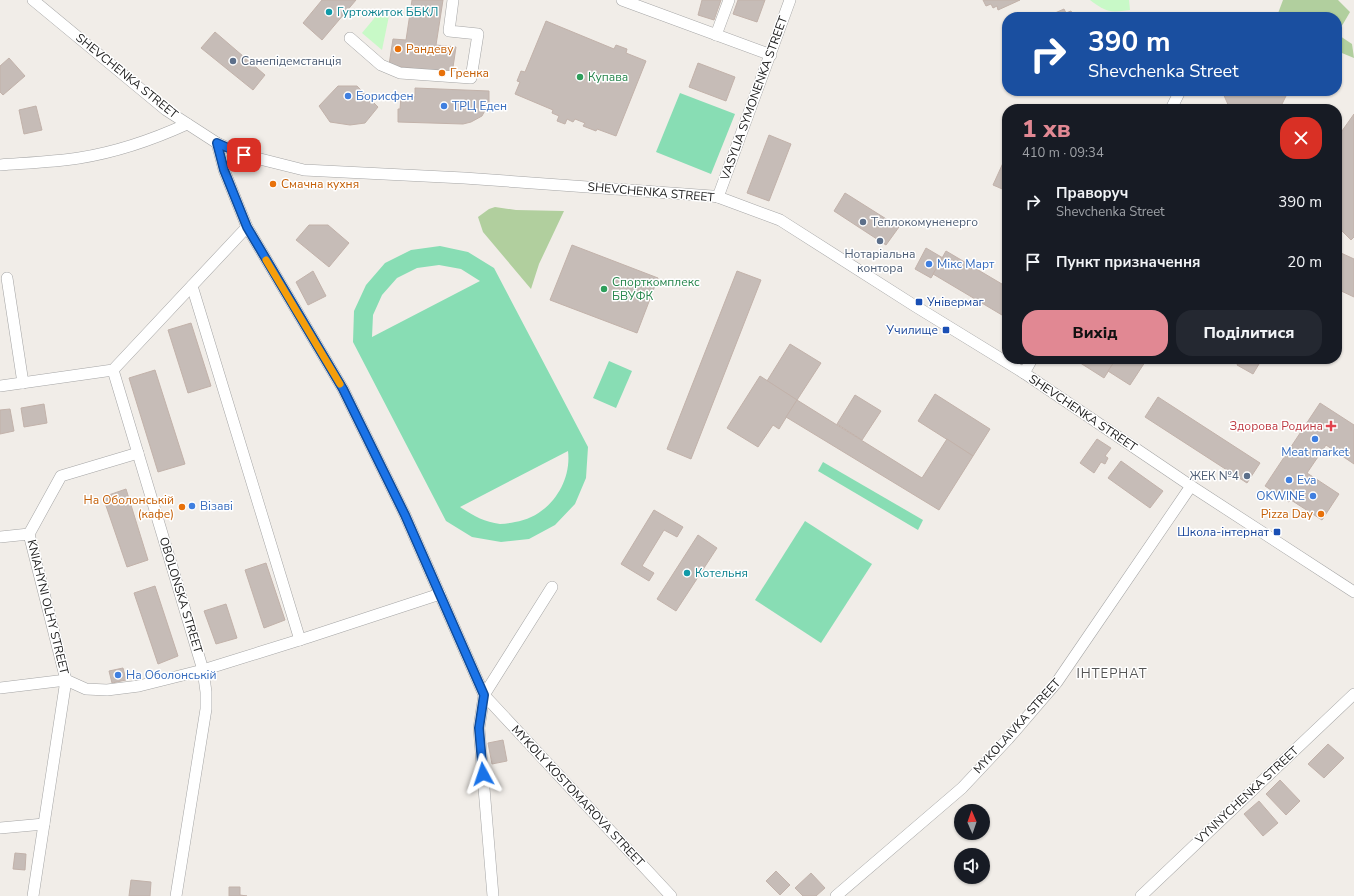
<!DOCTYPE html>
<html lang="uk">
<head>
<meta charset="utf-8">
<style>
  :root { --surface:#171b24; --page:#242831; --text:#f1f3f6; --muted:#9ea1a6; --accent:#e18893 }
  body { margin:0; font-family:"Nunito Sans",sans-serif; background:var(--page); color:var(--text); height:100vh; display:flex; flex-direction:column; font-size:15px; white-space:nowrap }
  * { box-sizing:border-box; margin:0 }
  p { font-size:13px; color:var(--muted) }
  .icon { flex:none; width:22px; height:22px; fill:none; stroke:currentColor; stroke-width:2; stroke-linecap:round; stroke-linejoin:round }
  .map { position:relative; flex:1; overflow:hidden }
  .sheet { position:absolute; left:1002px; top:104px; width:340px; height:260px; display:flex; flex-direction:column; background:var(--surface); border-radius:16px; box-shadow:0 1px 3px #0004 }
  .sheet>* { flex:none }
  .guide { position:absolute; left:1002px; top:12px; width:340px; height:84px; border-radius:16px; box-shadow:0 1px 3px #0004; background:#1a4fa0; color:#fff; overflow:hidden }
  .needle { width:26px; rotate:358deg }
  .controls { position:absolute; left:954px; top:804px; display:grid; gap:8px }
  .controls a { display:grid; place-items:center; width:36px; height:36px; border-radius:50%; background:var(--surface); box-shadow:0 1px 3px #0004; font-size:20px }
  .pin { position:absolute; display:grid; place-items:center; width:34px; height:34px; color:#fff; margin:-17px; border-radius:8px; box-shadow:0 2px 6px #0006 }
  .me { position:absolute; width:44px; margin:-22px; rotate:355deg; stroke-linejoin:round; filter:drop-shadow(0 0 3px #0008) }
  .turn { display:flex; align-items:center; gap:14px; height:84px; padding:0 20px; font-size:18px }
  .turn .icon { width:52px; height:52px; stroke-width:2.5 }
  .turn b { display:block; font-size:28px; line-height:34px }
  .round { display:grid; place-items:center; flex:none; width:42px; height:42px; border-radius:16px; background:var(--page) }
  .headline { display:flex; align-items:center; justify-content:space-between; height:68px; padding:0 20px }
  h1 { font-size:24px; font-weight:800; line-height:30px; color:var(--accent) }
  .action { display:flex; gap:8px; margin-top:auto; padding:8px 20px }
  .action a { flex:1; height:46px; border-radius:16px; background:var(--accent); color:#111; font-size:16px; font-weight:800; line-height:46px; text-align:center }
  .action a+a { background:var(--page); color:var(--text) }
  ul { padding:0; list-style:none }
  li { display:flex; align-items:center; gap:12px; height:60px; padding:0 20px }
  li div { flex:1 }
  li b { display:block; font-size:15px }
  li em { font-style:normal }
  .map>svg:first-child { display:block }
  .forest { fill:#b1cf9e }
  .park { fill:#c8f9c7 }
  .pitch { fill:#88ddb4; fill-rule:evenodd }
  .building { fill:#c6bcb7; stroke:#c2b2aa }
  .lines { fill:none; stroke-linecap:round; stroke-linejoin:round }
  .minor-casing { stroke:#a5a5a5; stroke-width:12 }
  .minor { stroke:#fff; stroke-width:11 }
  .route-casing { stroke:#114b97; stroke-width:10 }
  .route { stroke:#1a73e8; stroke-width:7 }
  .slow { stroke:#f59e0b; stroke-width:7 }
  .culture-dot { fill:#0f9aa8; stroke:#fff; stroke-width:1.5 }
  .food-dot { fill:#e8710a; stroke:#fff; stroke-width:1.5 }
  .service-dot { fill:#5c6f8a; stroke:#fff; stroke-width:1.5 }
  .leisure-dot { fill:#2e9e5b; stroke:#fff; stroke-width:1.5 }
  .shop-dot { fill:#3f7fe0; stroke:#fff; stroke-width:1.5 }
  .transit-dot { fill:#1a4fb4; stroke:#fff; stroke-width:1.5 }
  .health-dot { fill:#e0444e; stroke:#fff; stroke-width:1.5 }
  .labels { text-anchor:middle; stroke-width:3; stroke-linejoin:round; paint-order:stroke }
  .culture-label { font-size:12px; fill:#0d838f; stroke:#fff; text-anchor:start }
  .food-label { font-size:12px; fill:#c56008; stroke:#fff; text-anchor:start }
  .service-label { font-size:12px; fill:#4e5e75; stroke:#fff; text-anchor:start }
  .street-label { font-size:12px; fill:#212121; stroke:#fff }
  .leisure-label { font-size:12px; fill:#27864d; stroke:#fff; text-anchor:start }
  .shop-label { font-size:12px; fill:#366cbe; stroke:#fff; text-anchor:start }
  .transit-label { font-size:12px; fill:#164399; stroke:#fff; text-anchor:end }
  .health-label { font-size:12px; fill:#be3a42; stroke:#fff; text-anchor:end }
  .neighbourhood-label { font-size:13px; letter-spacing:1px; fill:#545454; stroke:#fff }
</style>
</head>
<body>
<div class="map">
<svg width="1354" height="896" viewBox="0 0 1354 896">
  <rect width="100%" height="100%" fill="#f1ede8"/>
  <!-- forest -->
  <g class="forest">
    <polygon points="1283,0 1338,0 1350,12 1343,24 1337,31 1337,17 1278,17 1277,16"/>
    <polygon points="1337,34 1352,44 1354,58 1337,51"/>
    <polygon points="495,207 516,210 564,211 539,264 531,289 483,232 478,217 489,209"/>
  </g>
  <!-- park -->
  <g class="park">
    <path d="M1090,0h39l1,10c-21,3 -24,2 -40,-10z"/>
    <polygon points="382,9 390,11 382,50 362,33"/>
  </g>
  <!-- pitch -->
  <g class="pitch">
    <polygon points="680,93 735,114 711,174 656,152"/>
    <path d="M440,246l28,6 26,16 94,179 -2,31 -11,26 -20,21 -26,14 -28,3 -29,-5 -26,-16 -93,-179 1,-31 12,-26 19,-22 26,-13zM439,265l22,4 19,12 -108,56 1,-22 9,-20 15,-17 20,-10zM568,451c4,33 -20,66 -53,71 -5,1 -10,2 -15,2 -16,-2 -26,-8 -40,-17z"/>
    <polygon points="609,361 632,371 616,408 593,398"/>
    <polygon points="823,462 923,520 918,530 818,471"/>
    <polygon points="805,521 872,564 821,643 755,600"/>
  </g>
  <!-- building -->
  <g class="building">
    <polygon points="322,0 356,0 322,40 303,23"/>
    <polygon points="412,0 443,0 436,45 456,47 452,74 389,65 393,39 406,40"/>
    <polygon points="702,0 721,0 714,20 698,15"/>
    <polygon points="738,0 765,0 757,22 733,14"/>
    <polygon points="983,0 1020,0 998,10 997,6 993,8 991,4 986,6"/>
    <polygon points="1064,9 1066,13 1071,11 1074,17 1046,17"/>
    <polygon points="546,21 614,49 616,45 627,49 626,53 646,61 616,136 597,129 596,131 583,126 585,123 575,119 573,122 567,119 565,124 557,121 559,116 552,113 553,110 515,94 520,82 517,81 521,71 525,72"/>
    <polygon points="215,32 265,75 253,90 201,48"/>
    <polygon points="9,58 25,76 3,95 0,92 0,66"/>
    <polygon points="698,63 735,77 726,101 689,87"/>
    <polygon points="338,86 357,86 378,107 365,123 350,125 330,122 319,106"/>
    <polygon points="415,88 489,91 489,103 482,116 471,122 463,124 398,122 398,109 400,109 401,96 415,97"/>
    <polygon points="1222,91 1285,91 1287,94 1281,106 1283,109 1230,109"/>
    <polygon points="36,106 42,130 24,134 19,110"/>
    <polygon points="1354,114 1354,237 1351,240 1337,226 1337,138"/>
    <polygon points="769,135 791,144 769,201 747,193"/>
    <polygon points="1003,163 1007,164 1007,191 993,185"/>
    <polygon points="845,193 899,227 886,245 834,211"/>
    <polygon points="309,225 328,225 349,243 329,267 296,240"/>
    <polygon points="572,245 658,278 637,333 550,300"/>
    <polygon points="926,248 943,258 931,278 915,269"/>
    <polygon points="946,251 1007,287 1007,318 933,274"/>
    <polygon points="1341,253 1354,259 1354,297 1337,289 1337,263"/>
    <polygon points="313,271 326,296 308,305 296,282"/>
    <polygon points="737,271 761,280 691,459 667,449"/>
    <polygon points="191,323 211,386 188,393 168,330"/>
    <polygon points="790,344 821,363 797,400 767,381"/>
    <polygon points="1074,359 1116,359 1104,378"/>
    <polygon points="1116,359 1147,359 1130,385 1108,371"/>
    <polygon points="1240,359 1250,359 1259,364 1253,374 1237,365"/>
    <polygon points="155,370 185,464 158,472 129,378"/>
    <polygon points="760,376 797,400 779,429 773,425 758,447 727,428"/>
    <polygon points="935,394 990,429 973,456 918,421"/>
    <polygon points="855,395 881,411 862,440 837,424"/>
    <polygon points="1158,397 1260,463 1247,483 1145,417"/>
    <polygon points="797,400 922,478 947,439 973,456 939,510 786,417"/>
    <polygon points="1320,403 1354,425 1354,464 1326,445 1307,473 1339,494 1322,520 1291,500 1289,502 1265,486"/>
    <polygon points="44,404 47,423 24,427 21,408"/>
    <polygon points="10,409 14,431 0,434 0,410"/>
    <polygon points="1097,439 1111,448 1105,456 1108,458 1105,464 1101,462 1094,473 1080,463"/>
    <polygon points="1121,461 1163,491 1150,508 1108,478"/>
    <polygon points="126,489 148,560 127,567 103,497"/>
    <polygon points="654,510 683,527 677,537 664,530 642,566 654,573 649,581 621,564"/>
    <polygon points="698,535 717,548 676,611 657,599"/>
    <polygon points="266,563 285,620 264,628 245,570"/>
    <polygon points="155,586 178,656 158,664 134,593"/>
    <polygon points="226,604 237,638 216,644 204,611"/>
    <polygon points="123,668 126,680 112,683 109,671"/>
    <polygon points="503,740 507,761 492,764 488,743"/>
    <polygon points="1328,744 1344,758 1324,778 1308,764"/>
    <polygon points="1280,780 1300,801 1286,815 1266,794"/>
    <polygon points="1259,801 1278,823 1263,836 1244,814"/>
    <polygon points="15,853 26,854 25,870 13,869"/>
    <polygon points="776,871 790,885 780,895 766,881"/>
    <polygon points="811,873 825,888 816,896 803,896 795,888"/>
    <polygon points="131,880 151,882 150,896 129,896"/>
    <polygon points="229,887 240,887 240,895 247,896 229,896"/>
  </g>
  <g class="lines">
    <!-- minor casing -->
    <g class="minor-casing">
      <g id="minor">
        <polyline points="33,0 166,110 217,143 244,155 304,170 464,178 712,196 718,197 780,220 915,306 1024,373 1191,486 1354,592"/>
        <polyline points="622,0 771,55"/>
        <polyline points="716,35 729,0"/>
        <polyline points="350,38 381,65 400,73 471,78 478,34 449,31 453,0"/>
        <polyline points="1171,109 1180,91"/>
        <polyline points="217,143 224,170 247,227 343,389 405,515 484,695 479,728 493,896"/>
        <path d="M0,165c26,-2 53,-3 79,-7 38,-6 73,-18 108,-34"/>
        <polyline points="718,197 790,0"/>
        <polyline points="7,278 23,383"/>
        <polyline points="192,286 300,640"/>
        <polyline points="113,370 203,670 206,692 206,709 176,896"/>
        <polyline points="1024,373 1032,359"/>
        <polyline points="0,386 113,370 247,227"/>
        <polyline points="0,537 29,534"/>
        <polyline points="552,587 484,695 671,896"/>
        <polyline points="0,688 66,680 86,689 107,690 139,686 203,670 309,637 440,594"/>
        <polyline points="0,828 44,824"/>
        <polyline points="33,896 66,680 29,534 61,476 138,453"/>
        <polyline points="836,896 962,788 1008,739 1057,682 1191,486"/>
        <polyline points="1141,896 1354,694"/>
      </g>
    </g>
    <!-- minor -->
    <use href="#minor" class="minor"/>
  </g>
  <g class="lines">
    <!-- route casing -->
    <g class="route-casing">
      <polyline id="route" points="244,155 217,143 224,170 247,227 343,389 405,515 484,695 479,728 483,774"/>
    </g>
    <!-- route -->
    <use href="#route" class="route"/>
    <!-- slow -->
    <polyline class="slow" points="266,260 340,384"/>
  </g>
  <!-- markers -->
  <g class="culture-dot">
    <circle cx="329" cy="12" r="4"/>
    <circle cx="687" cy="573" r="4"/>
  </g>
  <g class="food-dot">
    <circle cx="398" cy="49" r="4"/>
    <circle cx="442" cy="73" r="4"/>
    <circle cx="273" cy="184" r="4"/>
    <circle cx="182" cy="507" r="4"/>
    <circle cx="1321" cy="514" r="4"/>
  </g>
  <g class="service-dot">
    <circle cx="233" cy="61" r="4"/>
    <circle cx="863" cy="222" r="4"/>
    <circle cx="880" cy="241" r="4"/>
    <circle cx="1247" cy="476" r="4"/>
  </g>
  <g class="leisure-dot">
    <circle cx="580" cy="77" r="4"/>
    <circle cx="604" cy="289" r="4"/>
  </g>
  <g class="shop-dot">
    <circle cx="348" cy="96" r="4"/>
    <circle cx="444" cy="106" r="4"/>
    <circle cx="929" cy="264" r="4"/>
    <circle cx="1315" cy="439" r="4"/>
    <circle cx="1289" cy="480" r="4"/>
    <circle cx="1313" cy="496" r="4"/>
    <circle cx="192" cy="506" r="4"/>
    <circle cx="118" cy="675" r="4"/>
  </g>
  <g class="transit-dot">
    <rect x="915" y="298" width="8" height="8" rx="2"/>
    <rect x="942" y="326" width="8" height="8" rx="2"/>
    <rect x="1273" y="528" width="8" height="8" rx="2"/>
  </g>
  <path class="health-dot" d="M1329 420h4v4h4v4h-4v4h-4v-4h-4v-4h4z"/>
  <g class="labels">
    <!-- culture labels -->
    <g class="culture-label">
      <text x="337" y="16">Гуртожиток ББКЛ</text>
      <text x="695" y="577">Котельня</text>
    </g>
    <!-- food labels -->
    <g class="food-label">
      <text x="406" y="53">Рандеву</text>
      <text x="450" y="77">Гренка</text>
      <text x="281" y="188">Смачна кухня</text>
      <text x="174" y="504" text-anchor="end">На Оболонській<tspan x="174" dy="14">(кафе)</tspan></text>
      <text x="1313" y="518" text-anchor="end">Pizza Day</text>
    </g>
    <!-- service labels -->
    <g class="service-label">
      <text x="241" y="65">Санепідемстанція</text>
      <text x="871" y="226">Теплокомуненерго</text>
      <text x="880" y="258" text-anchor="middle">Нотаріальна<tspan x="880" dy="14">контора</tspan></text>
      <text x="1239" y="480" text-anchor="end">ЖЕК №4</text>
    </g>
    <!-- street labels -->
    <g class="street-label">
      <text transform="translate(127 76) rotate(39)" y="4">SHEVCHENKA STREET</text>
      <text transform="translate(754 98) rotate(-70)" y="4">VASYLIA SYMONENKA STREET</text>
      <text transform="translate(651 192) rotate(5)" y="4">SHEVCHENKA STREET</text>
      <text transform="translate(1083 413) rotate(34)" y="4">SHEVCHENKA STREET</text>
      <text transform="translate(181 595) rotate(73)" y="4">OBOLONSKA STREET</text>
      <text transform="translate(48 607) rotate(76)" y="4">KNIAHYNI OLHY STREET</text>
      <text transform="translate(1017 726) rotate(-48)" y="4">MYKOLAIVKA STREET</text>
      <text transform="translate(1247 795) rotate(-43)" y="4">VYNNYCHENKA STREET</text>
      <text transform="translate(578 796) rotate(47)" y="4">MYKOLY KOSTOMAROVA STREET</text>
    </g>
    <!-- leisure labels -->
    <g class="leisure-label">
      <text x="588" y="81">Купава</text>
      <text x="612" y="286">Спорткомплекс<tspan x="612" dy="14">БВУФК</tspan></text>
    </g>
    <!-- shop labels -->
    <g class="shop-label">
      <text x="356" y="100">Борисфен</text>
      <text x="452" y="110">ТРЦ Еден</text>
      <text x="937" y="268">Мікс Март</text>
      <text x="1315" y="456" text-anchor="middle">Meat market</text>
      <text x="1297" y="484">Eva</text>
      <text x="1305" y="500" text-anchor="end">OKWINE</text>
      <text x="200" y="510">Візаві</text>
      <text x="126" y="679">На Оболонській</text>
    </g>
    <!-- transit labels -->
    <g class="transit-label">
      <text x="927" y="306" text-anchor="start">Універмаг</text>
      <text x="938" y="334">Училище</text>
      <text x="1269" y="536">Школа-інтернат</text>
    </g>
    <!-- health labels -->
    <g class="health-label">
      <text x="1323" y="430">Здорова Родина</text>
    </g>
    <!-- neighbourhood labels -->
    <g class="neighbourhood-label">
      <text x="1112" y="678">ІНТЕРНАТ</text>
    </g>
  </g>
</svg>
<div class="controls">
<a><svg class="needle" viewBox="-14 -14 28 28"><path d="M0-13l5 13h-10z" fill="#e53935"/><path d="M0 13l5-13h-10z" fill="#9ea1a6"/></svg></a>
<a><svg class="icon" aria-label="sound" viewBox="0 0 24 24"><path d="M4 9h4l5-4v14l-5-4H4zM17 9q2 3 0 6"/></svg></a>
</div>
<div class="pin" style="left:244px;top:155px;background:#d93025"><svg class="icon" aria-label="arrive" viewBox="0 0 24 24"><path d="M6 21V4h12l-3 4 3 4H6"/></svg></div>
<svg class="me" style="left:483px;top:774px" viewBox="-20 -20 40 40"><path d="M0-17L14 15 0 8-14 15z" fill="#1a73e8" stroke="#fff" stroke-width="4"/></svg>
<div class="guide">
<div class="turn"><svg class="icon" aria-label="right" viewBox="0 0 24 24"><path d="M7 20v-9h11M14 6l5 5-5 5"/></svg><div><b>390 m</b>Shevchenka Street</div></div>
</div>
<section class="sheet">
<div class="headline"><div><h1>1 хв</h1><p>410 m · 09:34</p></div><a class="round" style="background:#d93025;color:#fff"><svg class="icon" aria-label="close" viewBox="0 0 24 24"><path d="M6 6l12 12M18 6L6 18"/></svg></a></div>
<ul>
<li><svg class="icon" aria-label="right" viewBox="0 0 24 24"><path d="M7 20v-9h11M14 6l5 5-5 5"/></svg><div><b>Праворуч</b><p>Shevchenka Street</p></div><em>390 m</em></li>
<li><svg class="icon" aria-label="arrive" viewBox="0 0 24 24"><path d="M6 21V4h12l-3 4 3 4H6"/></svg><div><b>Пункт призначення</b></div><em>20 m</em></li>
</ul>
<div class="action"><a>Вихід</a><a>Поділитися</a></div>
</section>
</div>
</body>
</html>
